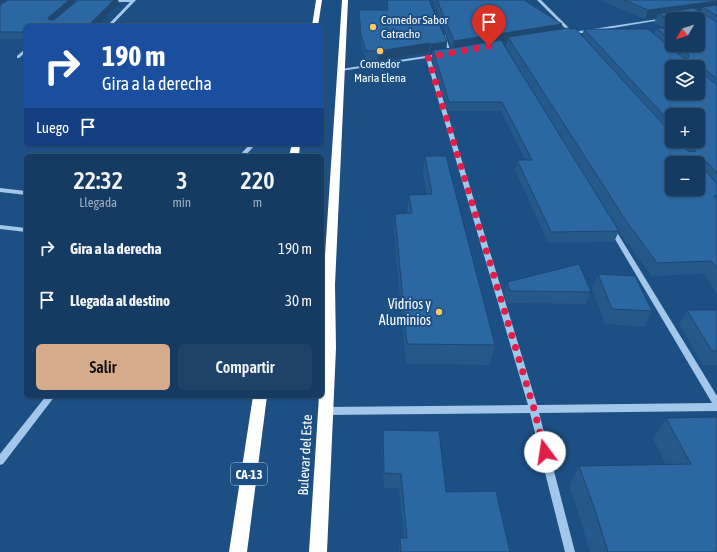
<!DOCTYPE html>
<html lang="es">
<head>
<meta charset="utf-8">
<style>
  :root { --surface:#153b62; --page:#1e4268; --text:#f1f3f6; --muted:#9dadbe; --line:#345577; --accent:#d6ab8b }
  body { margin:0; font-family:"Asap Condensed",sans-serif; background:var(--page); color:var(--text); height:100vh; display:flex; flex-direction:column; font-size:15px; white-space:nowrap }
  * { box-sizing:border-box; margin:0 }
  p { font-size:13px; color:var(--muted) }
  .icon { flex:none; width:22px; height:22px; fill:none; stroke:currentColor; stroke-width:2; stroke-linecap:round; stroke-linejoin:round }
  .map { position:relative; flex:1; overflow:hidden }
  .details { position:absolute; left:24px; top:154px; width:300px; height:244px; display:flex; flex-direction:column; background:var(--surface); border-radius:6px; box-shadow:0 1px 3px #0004,0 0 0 1px var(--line) }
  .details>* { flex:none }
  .banner { position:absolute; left:24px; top:24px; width:300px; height:122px; border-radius:6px; box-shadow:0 1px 3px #0004,0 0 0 1px var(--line); background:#1a4fa0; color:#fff; overflow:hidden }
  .needle { width:26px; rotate:231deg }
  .controls { position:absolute; left:665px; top:12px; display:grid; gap:8px }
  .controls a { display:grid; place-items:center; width:40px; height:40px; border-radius:6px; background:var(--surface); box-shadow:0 1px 3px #0004,0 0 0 1px var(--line); font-size:20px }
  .pin { position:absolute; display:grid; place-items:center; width:34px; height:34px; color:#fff; margin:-41px -17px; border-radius:50% 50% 50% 0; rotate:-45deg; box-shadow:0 0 4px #0007 }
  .pin .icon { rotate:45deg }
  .me { position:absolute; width:44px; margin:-22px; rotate:346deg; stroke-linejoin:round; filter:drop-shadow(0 0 3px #0008) }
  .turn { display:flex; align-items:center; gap:14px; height:84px; padding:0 12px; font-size:18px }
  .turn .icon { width:52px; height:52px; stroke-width:2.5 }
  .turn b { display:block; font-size:28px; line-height:34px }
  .then { display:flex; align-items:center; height:38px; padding:0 12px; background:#0003; gap:8px; font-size:15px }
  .eta { display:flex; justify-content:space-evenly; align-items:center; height:68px; text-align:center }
  .eta b { font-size:24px; font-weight:600; line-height:28px }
  .button { display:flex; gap:8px; margin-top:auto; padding:8px 12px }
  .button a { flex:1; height:46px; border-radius:6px; background:var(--accent); color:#111; font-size:16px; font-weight:600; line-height:46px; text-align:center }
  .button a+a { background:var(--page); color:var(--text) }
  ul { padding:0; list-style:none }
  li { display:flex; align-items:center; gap:12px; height:52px; padding:0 12px }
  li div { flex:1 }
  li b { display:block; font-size:15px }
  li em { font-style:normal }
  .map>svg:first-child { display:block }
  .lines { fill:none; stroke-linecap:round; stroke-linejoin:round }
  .minor { fill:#a2c7ea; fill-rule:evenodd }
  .highway { fill:#fff; fill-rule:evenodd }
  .wall { fill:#25598a; fill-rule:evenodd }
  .shaded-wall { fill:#1e4871 }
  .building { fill:#2b67a1; stroke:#1e4871; fill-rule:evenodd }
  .route { stroke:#e11d48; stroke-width:7; stroke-dasharray:0 12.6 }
  .poi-dot { fill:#fbc560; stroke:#1c4f83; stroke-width:1.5 }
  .labels { text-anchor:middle; stroke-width:4; stroke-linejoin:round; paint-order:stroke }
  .far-poi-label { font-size:12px; fill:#fff; stroke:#1c4f83; text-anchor:start }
  .shield { fill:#1c4f83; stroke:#bbcada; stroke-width:1 }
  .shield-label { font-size:13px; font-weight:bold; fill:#fff }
  .poi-label { font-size:14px; fill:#fff; stroke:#1c4f83; text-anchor:end }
  .street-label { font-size:14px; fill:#fff; stroke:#1c4f83 }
</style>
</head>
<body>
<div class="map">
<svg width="717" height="552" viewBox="0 0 717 552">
  <rect width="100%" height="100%" fill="#1c4f83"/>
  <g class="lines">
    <!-- minor -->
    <g class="minor">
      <polygon points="109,0 136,0 111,26 107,26 130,2 110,2"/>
      <polygon points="537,0 541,0 573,32 665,18 667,19 570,35 568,34 570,33"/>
      <polygon points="442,34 445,35 452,55 449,54"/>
      <polygon points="25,49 26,49 26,52 19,58 17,58 17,56"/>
      <polygon points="432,55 434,56 433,57 430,57 537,405 712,403 609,229 612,227 615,229 717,396 717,411 539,413 575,552 565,552 530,413 325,415 322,414 321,411 322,408 325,407 528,405 426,58 341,71 339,70 341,69"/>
      <polygon points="250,144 256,144 245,156 239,156"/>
      <polygon points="0,188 26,191 26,195 0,192"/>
      <polygon points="0,225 26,228 26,232 0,229"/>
      <polygon points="46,396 55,396 3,464 0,465 0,454"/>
    </g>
    <!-- highway -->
    <g class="highway">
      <polygon points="316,0 322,0 318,26 312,26"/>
      <polygon points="342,0 348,0 335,285 336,348 327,552 309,552 319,396 322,396 323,285"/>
      <polygon points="292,144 300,144 299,156 289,156"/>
      <polygon points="253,396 267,396 247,552 229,552"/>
    </g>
  </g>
  <!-- wall -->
  <g class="wall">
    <polygon points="0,0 6,0 6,1 8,0 74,0 75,3 78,0 118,0 119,4 97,26 26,26 26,39 0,39"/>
    <path d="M387,0h42l18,42 -1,7 6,-1 -19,-48h91l37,29 21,7 2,-7 70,5 2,-6h10l-12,-5 2,-5 -11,1 -45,-19h117v294l-13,-20 -53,2 -23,-33h-2l-7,-12 -5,11 -66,1 -33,-73 2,-10h8l-24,-49h-53l-16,-53v-5h-2l-1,-1 -51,9h-12l-5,-17 -2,-26v-8h28zM672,19h26v26h-26zM502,42h5l-1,5 75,123zM672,115l26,26h-26z"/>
    <polygon points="425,156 495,345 490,365 406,364 394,232 395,214 407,213 409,195 427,194 423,174"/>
    <polygon points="598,274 652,311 644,327 605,324 592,289"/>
    <polygon points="507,282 591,292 586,304 507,303 504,294"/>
    <polygon points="687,310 717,310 717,365 703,365 679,324"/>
    <polygon points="717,417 717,552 590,552 582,525 569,485 579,466 666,465 653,438 666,418"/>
    <polygon points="383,430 446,492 510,552 399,552 400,538 404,538 399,488 384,488 382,445"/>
  </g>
  <!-- shaded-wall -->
  <g class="shaded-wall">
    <polygon points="0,0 6,0 7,4 0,8"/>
    <polygon points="69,0 74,0 75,4 51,25 48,18"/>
    <polygon points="114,0 118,0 119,4 97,26 88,26"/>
    <polygon points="717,1 717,9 703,7 701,11 664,17 658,14 656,18 645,19 648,10"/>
    <polygon points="562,24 560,33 508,37 507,42 453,50 454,41"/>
    <polygon points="447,42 446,51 433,50 432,53 430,53 431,44"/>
    <polygon points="430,43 429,52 378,61 378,51"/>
  </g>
  <!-- building -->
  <g class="building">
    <polygon points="8,0 69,0 48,18 49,20 54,20 78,0 114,0 88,26 26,26 26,32 0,32 0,5"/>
    <polygon points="387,0 429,0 447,42 431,44 430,43 378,51 366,51 361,35 359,10 388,10"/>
    <polygon points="437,0 524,0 562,24 454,41"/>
    <polygon points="624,0 717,0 717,1 648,10"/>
    <polygon points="717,5 717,16 703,7"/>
    <path d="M694,8l23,14v57l-13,-11h-3l1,5 15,12v88l-10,-11 -4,-1v7l14,16v12h-3l3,4v68l-6,-7 -54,2 -24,-33h-1l-124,-193 60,-9 8,1 96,105v7h6l10,10 7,1 1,-3 -8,-8h10v-26h-26v9l-88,-95h64l35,29h5l1,-3 -12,-10h21v-26h-26v1l-14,-6zM672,67h26v26h-26zM672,163h26v26h-26z"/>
    <polygon points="195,24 222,26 192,26"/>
    <polygon points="656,28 672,28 672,41"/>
    <polygon points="501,40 619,231 551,232 517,160 532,160 502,102 449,102 433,50 453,48"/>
    <polygon points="425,156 446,156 495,345 407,344 395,214 412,213 409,195 432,194"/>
    <polygon points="579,264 591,292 510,291 507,282"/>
    <polygon points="598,274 635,276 652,311 612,309"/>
    <polygon points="687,310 717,310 717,351 712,351"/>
    <polygon points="717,417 717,552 608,552 594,507 579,466 691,464 666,418"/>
    <polygon points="383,430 439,431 446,492 496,491 510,552 401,552 400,538 407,538 401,474 384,473"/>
  </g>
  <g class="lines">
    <!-- route -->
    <polyline class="route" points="489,46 428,57 534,409 545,452"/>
  </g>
  <!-- markers -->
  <g class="poi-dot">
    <circle cx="373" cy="27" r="4"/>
    <circle cx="380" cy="51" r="4"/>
    <circle cx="439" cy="312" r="4"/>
  </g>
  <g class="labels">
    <!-- far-poi labels -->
    <g class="far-poi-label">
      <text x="381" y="24">Comedor Sabor<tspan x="381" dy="14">Catracho</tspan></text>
      <text x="380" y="68" text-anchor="middle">Comedor<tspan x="380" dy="14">Maria Elena</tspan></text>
    </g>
    <!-- shield labels -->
    <rect class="shield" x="231" y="463" width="36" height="22" rx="3"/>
    <g class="shield-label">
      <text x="249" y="479">CA-13</text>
    </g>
    <!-- poi labels -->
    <g class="poi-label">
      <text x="431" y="309">Vidrios y<tspan x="431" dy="16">Aluminios</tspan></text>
    </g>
    <!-- street labels -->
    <g class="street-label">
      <text transform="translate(305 455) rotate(-87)" y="5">Bulevar del Este</text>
    </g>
  </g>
</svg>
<div class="controls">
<a><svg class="needle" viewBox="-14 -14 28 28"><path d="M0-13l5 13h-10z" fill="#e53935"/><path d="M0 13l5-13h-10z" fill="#9dadbe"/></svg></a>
<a><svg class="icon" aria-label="layers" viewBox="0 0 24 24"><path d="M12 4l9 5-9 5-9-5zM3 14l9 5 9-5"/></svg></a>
<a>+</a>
<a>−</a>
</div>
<div class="pin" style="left:489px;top:46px;background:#d93025"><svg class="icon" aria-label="arrive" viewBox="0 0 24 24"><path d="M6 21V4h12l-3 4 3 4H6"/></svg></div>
<svg class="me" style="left:545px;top:452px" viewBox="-20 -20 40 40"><circle r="19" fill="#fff"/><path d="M0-13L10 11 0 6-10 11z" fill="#e11d48"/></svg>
<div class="banner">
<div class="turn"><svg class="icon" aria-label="right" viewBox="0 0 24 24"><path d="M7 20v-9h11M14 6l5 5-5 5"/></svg><div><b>190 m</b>Gira a la derecha</div></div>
<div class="then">Luego<svg class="icon" aria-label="arrive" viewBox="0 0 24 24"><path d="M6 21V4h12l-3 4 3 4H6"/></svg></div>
</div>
<section class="details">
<div class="eta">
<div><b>22:32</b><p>Llegada</p></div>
<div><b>3</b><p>min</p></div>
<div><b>220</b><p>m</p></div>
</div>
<ul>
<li><svg class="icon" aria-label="right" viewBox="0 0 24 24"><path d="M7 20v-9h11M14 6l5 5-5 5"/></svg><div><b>Gira a la derecha</b></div><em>190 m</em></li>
<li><svg class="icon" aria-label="arrive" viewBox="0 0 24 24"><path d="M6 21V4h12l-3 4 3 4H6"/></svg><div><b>Llegada al destino</b></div><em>30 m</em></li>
</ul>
<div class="button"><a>Salir</a><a>Compartir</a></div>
</section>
</div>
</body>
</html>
